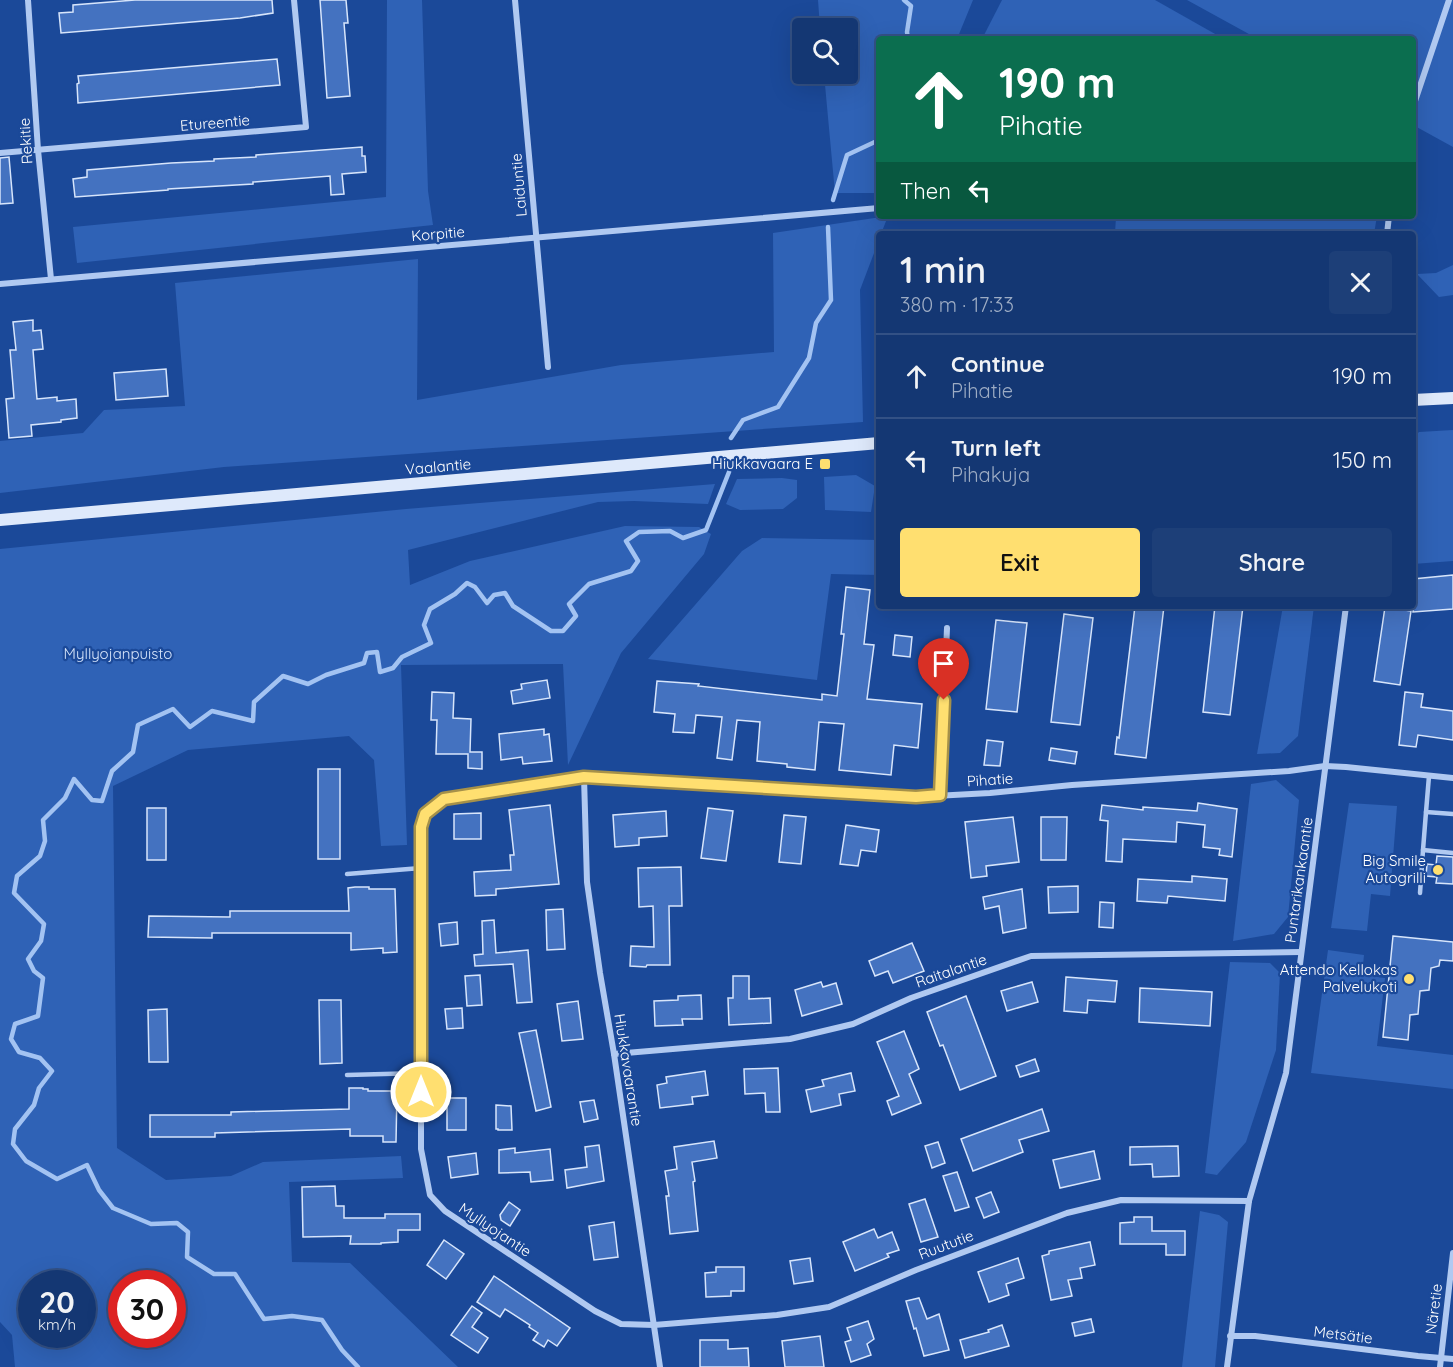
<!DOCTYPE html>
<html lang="en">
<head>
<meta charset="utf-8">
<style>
  :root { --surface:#143773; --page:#1d3f78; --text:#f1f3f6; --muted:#9dacc4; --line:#335185; --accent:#ffdf70 }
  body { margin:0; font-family:Quicksand,sans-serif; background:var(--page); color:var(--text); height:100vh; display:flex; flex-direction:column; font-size:22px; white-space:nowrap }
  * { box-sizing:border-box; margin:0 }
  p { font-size:20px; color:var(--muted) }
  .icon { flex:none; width:33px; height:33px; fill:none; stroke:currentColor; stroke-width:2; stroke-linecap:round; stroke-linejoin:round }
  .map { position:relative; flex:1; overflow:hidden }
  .drawer { position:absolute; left:876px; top:231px; width:540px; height:378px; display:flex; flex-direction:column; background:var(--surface); border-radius:6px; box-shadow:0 6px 24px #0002,0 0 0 2px var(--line) }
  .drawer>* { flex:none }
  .banner { position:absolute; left:876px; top:36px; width:540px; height:183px; border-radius:6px; box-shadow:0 6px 24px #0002,0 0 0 2px var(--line); background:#0b6e4f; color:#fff; overflow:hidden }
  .controls { position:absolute; left:792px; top:18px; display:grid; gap:12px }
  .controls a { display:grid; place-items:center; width:66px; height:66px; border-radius:6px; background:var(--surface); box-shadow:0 6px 24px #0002,0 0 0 2px var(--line); font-size:30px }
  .speed { position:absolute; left:18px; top:1270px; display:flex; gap:12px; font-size:30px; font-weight:700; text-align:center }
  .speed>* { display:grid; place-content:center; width:78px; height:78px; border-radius:50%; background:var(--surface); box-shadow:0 6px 24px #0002,0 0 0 2px var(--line); line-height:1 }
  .speed small { font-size:15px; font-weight:400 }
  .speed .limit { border:9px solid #d22; background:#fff; color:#111 }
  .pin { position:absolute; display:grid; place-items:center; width:51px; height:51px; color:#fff; margin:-62px -26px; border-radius:50% 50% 50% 0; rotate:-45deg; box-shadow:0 0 6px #0007 }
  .pin .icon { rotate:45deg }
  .me { position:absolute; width:66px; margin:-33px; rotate:0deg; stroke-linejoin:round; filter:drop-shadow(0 0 4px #0008) }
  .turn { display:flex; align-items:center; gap:21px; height:126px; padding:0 24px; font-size:27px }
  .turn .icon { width:78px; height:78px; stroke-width:2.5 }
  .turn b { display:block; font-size:42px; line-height:51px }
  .then { display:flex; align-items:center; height:57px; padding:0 24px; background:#0003; gap:12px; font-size:22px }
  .round { display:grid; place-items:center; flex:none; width:63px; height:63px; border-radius:6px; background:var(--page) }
  .summary { display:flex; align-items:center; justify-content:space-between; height:102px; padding:0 24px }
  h1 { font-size:36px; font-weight:600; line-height:45px }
  .button { display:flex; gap:12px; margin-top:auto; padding:12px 24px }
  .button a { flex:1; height:69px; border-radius:6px; background:var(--accent); color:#111; font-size:24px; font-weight:600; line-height:69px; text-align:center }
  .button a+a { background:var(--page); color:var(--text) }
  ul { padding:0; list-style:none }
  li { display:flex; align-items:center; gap:18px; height:84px; padding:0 24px; border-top:2px solid var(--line) }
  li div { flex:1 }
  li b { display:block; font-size:22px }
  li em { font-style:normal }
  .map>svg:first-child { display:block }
  .green { fill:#2f62b6; fill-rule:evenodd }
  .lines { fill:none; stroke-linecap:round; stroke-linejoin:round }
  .stream { stroke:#a3c3f2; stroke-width:4.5 }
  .building { fill:#4472c0; stroke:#d7e5fb; stroke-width:1.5 }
  .lane { stroke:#b0c9f1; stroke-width:4.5 }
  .street { stroke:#b0c9f1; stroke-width:6 }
  .secondary { stroke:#dee9fb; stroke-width:12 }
  .route-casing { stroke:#a69149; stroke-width:15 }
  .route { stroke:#ffdf70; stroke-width:10 }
  .poi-dot { fill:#ffdf70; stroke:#1b4999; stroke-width:2 }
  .labels { text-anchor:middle; stroke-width:4.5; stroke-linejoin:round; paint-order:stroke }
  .street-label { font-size:15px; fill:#fff; stroke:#1b4999 }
  .poi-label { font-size:15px; fill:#fff; stroke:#1b4999; text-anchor:end }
  .park-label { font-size:15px; fill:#d7e5fb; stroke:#1b4999 }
</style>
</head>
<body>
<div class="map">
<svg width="1453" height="1367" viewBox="0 0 1453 1367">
  <rect width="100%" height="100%" fill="#1b4999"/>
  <!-- green -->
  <g class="green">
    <polygon points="387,0 422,0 428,191 433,225 77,263 73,227 386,197"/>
    <polygon points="818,0 973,0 957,39 879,39 879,193 835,193 824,74 848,74 848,28 820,28"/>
    <polygon points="1002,0 1155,0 1224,39 982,39"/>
    <polygon points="1187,0 1453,0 1453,147 1413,125 1413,39 1258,39"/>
    <polygon points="888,216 881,234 879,234 879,240 860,290 863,422 224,467 0,493 0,441 83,433 104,410 185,406 175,283 418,259 417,400 621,365 774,352 773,233"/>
    <polygon points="1116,216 1377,216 1374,234 1115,234"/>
    <polygon points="1453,265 1453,295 1439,297 1417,274 1436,273"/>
    <polygon points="1453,430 1453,561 1413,564 1413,438 1419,432"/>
    <polygon points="856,475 875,486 871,512 825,510 824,477"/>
    <polygon points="782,478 797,480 797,498 783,509 740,510 726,504 737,479"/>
    <path d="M715,484l-7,20 -74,-3 -36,1 -190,48 2,35 60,-24 155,-35 74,1 12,7 -7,20 -83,99 -53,112 -5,-101 -162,1 6,180 -26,1 -7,-86 -25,-24 -161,14 -75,36 4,362 49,32 65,-4 32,-14 138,-6 2,22 -114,4 3,80 58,1 108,104h-443l-3,-32 -12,-13v-773l406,-40zM32,1284h50v51h-50zM122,1284h50v51h-50z"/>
    <polygon points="762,538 879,540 879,575 831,574 817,680 648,659 742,551"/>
    <polygon points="1283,606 1314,606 1298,736 1280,753 1257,754"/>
    <polygon points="1276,780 1299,800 1288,917 1274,934 1233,941 1251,784"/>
    <polygon points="1349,803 1397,806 1390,896 1371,894 1367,931 1331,928"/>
    <polygon points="1328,950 1364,955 1362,975 1385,978 1377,1046 1453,1055 1453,1089 1311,1073"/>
    <polygon points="1230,962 1270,963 1280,973 1276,1050 1246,1142 1217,1175 1205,1173"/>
    <polygon points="1200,1211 1219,1215 1228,1222 1215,1367 1182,1367"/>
  </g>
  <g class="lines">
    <!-- stream -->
    <g class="stream">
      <polyline points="904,0 911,6 907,32 908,39"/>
      <polyline points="833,200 847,155 879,140"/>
      <polyline points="731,438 743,420 778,407 809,358 816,323 831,300 828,227"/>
      <polyline points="358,1367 342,1350 322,1320 292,1316 264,1319 235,1274 214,1274 187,1257 188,1232 177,1223 151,1224 113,1208 99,1190 87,1165 57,1179 26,1161 13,1144 15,1129 34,1105 39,1088 52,1071 40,1058 19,1052 11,1039 15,1024 38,1016 43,978 34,971 28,959 41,941 44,924 14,893 17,876 40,856 45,841 43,820 65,798 74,779 92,800 102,801 112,771 133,752 138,725 173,709 190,727 212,711 253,721 254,702 283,676 308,684 326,675 364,663 367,653 377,652 380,672 393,668 402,657 431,643 424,625 430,609 455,594 467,583 475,587 487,603 494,595 505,593 513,606 551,631 563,631 576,616 569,604 589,584 631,571 638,561 626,541 639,532 670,531 683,538 706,530 729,472"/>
    </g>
  </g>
  <!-- building -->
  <g class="building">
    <polygon points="135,0 272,0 273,13 240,18 61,33 59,13 73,12 73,5"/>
    <polygon points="320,0 346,0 348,23 344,23 350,96 327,98"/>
    <polygon points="277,59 280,85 78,103 77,84 79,83 78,76"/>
    <polygon points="362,147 362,156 365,156 366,172 342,174 344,194 331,195 330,176 253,182 253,184 168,189 168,190 75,197 73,179 87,177 87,170 171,163 214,161 214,159 256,157 256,155"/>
    <polygon points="9,157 13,203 0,204 0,158"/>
    <polygon points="33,320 33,331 41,330 43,349 33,350 37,399 57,397 57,401 76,399 77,418 61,420 61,422 31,425 32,436 9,438 6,399 14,398 10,350 16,350 13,322"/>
    <polygon points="166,369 168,396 116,400 114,373"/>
    <polygon points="1453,575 1453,609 1413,612 1413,579"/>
    <polygon points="846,587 870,590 864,644 874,645 867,699 922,704 918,748 894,745 891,775 839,770 844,724 819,722 815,770 787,767 787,764 757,761 760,722 737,720 732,760 717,758 722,717 696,715 694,733 673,732 675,714 654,712 657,681 699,684 698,686 822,700 822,694 837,696 844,634 841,634"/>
    <polygon points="1135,606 1164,606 1146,758 1115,754 1117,737 1119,738"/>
    <polygon points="1215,606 1243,606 1230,715 1203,712"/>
    <polygon points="1385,607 1411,611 1400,685 1374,681"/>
    <polygon points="1064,614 1093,618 1080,725 1051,722"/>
    <polygon points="996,620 1027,623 1017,712 986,709"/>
    <polygon points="895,635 912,637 910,657 893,655"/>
    <polygon points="547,680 550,698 513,704 511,691 522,689 521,684"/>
    <polygon points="432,692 454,693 453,718 471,719 470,752 482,752 482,769 468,768 468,754 436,754 437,720 431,720"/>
    <polygon points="1405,692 1423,694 1421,707 1453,711 1453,740 1418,735 1416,747 1399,745"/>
    <polygon points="544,729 544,735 549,734 552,761 523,764 522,757 501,760 499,734"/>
    <polygon points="987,740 1003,742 1000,766 984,765"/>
    <polygon points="1051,748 1077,752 1075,764 1049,760"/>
    <rect x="318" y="769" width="22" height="90"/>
    <polygon points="1198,803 1237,809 1232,857 1219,855 1220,849 1203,847 1205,825 1177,822 1176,842 1123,839 1122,862 1106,861 1108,821 1100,820 1102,805 1143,810 1143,807 1197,811"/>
    <polygon points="550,805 559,884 496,889 496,895 475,896 474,872 511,870 510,855 514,855 509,810"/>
    <rect x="147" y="808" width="19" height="52"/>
    <polygon points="708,808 733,811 726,861 701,858"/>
    <polygon points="666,811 667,836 639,838 639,845 615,847 613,815"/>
    <polygon points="481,813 481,839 454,839 454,814"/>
    <polygon points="784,815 806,817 801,864 779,862"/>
    <polygon points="1013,817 1019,862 986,866 987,876 971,878 965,822"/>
    <polygon points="1041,817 1067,817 1066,860 1041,860"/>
    <polygon points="846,825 879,830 876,852 861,850 858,866 840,864"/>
    <polygon points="1437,856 1453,857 1453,884 1436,883 1437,877 1426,876 1427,864 1436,865"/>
    <polygon points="681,867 682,906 669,906 670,965 647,965 646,967 630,966 631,946 654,947 653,906 639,907 638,868"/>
    <polygon points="1192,876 1227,879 1225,901 1168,896 1167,903 1137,901 1138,879 1192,882"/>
    <polygon points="1078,886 1078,912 1049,913 1048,887"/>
    <polygon points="355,887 369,887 369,889 395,889 397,952 383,953 383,948 351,950 351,933 212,933 212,938 148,937 149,916 230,917 230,911 349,911 348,888"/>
    <polygon points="1022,889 1026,928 1003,933 999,906 985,909 983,897"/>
    <polygon points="1100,902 1114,903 1113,928 1099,927"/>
    <polygon points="563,909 565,949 547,950 546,910"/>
    <polygon points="494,920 496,953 528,950 532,1002 517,1003 513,964 475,966 474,955 483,954 482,921"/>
    <polygon points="457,922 458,944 441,946 439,924"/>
    <polygon points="1393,936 1453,942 1453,961 1440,960 1439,966 1431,968 1429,990 1420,991 1418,1014 1410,1015 1408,1040 1383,1037"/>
    <polygon points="912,943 924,971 893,983 888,971 875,976 869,961"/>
    <polygon points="480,975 482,1005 467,1006 465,976"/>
    <polygon points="733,976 749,976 749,999 770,998 771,1023 729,1025 728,998 733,998"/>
    <polygon points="1066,977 1117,981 1115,1002 1088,1000 1087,1013 1064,1011"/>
    <polygon points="821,982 823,987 836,983 842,1004 802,1016 795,990"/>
    <polygon points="1032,982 1038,1002 1007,1011 1001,991"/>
    <polygon points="1140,988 1212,992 1210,1026 1139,1022"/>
    <polygon points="701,995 702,1019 682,1019 683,1025 655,1026 654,1001 678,1000 678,996"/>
    <polygon points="966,996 996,1076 960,1090 943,1045 940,1046 927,1012"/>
    <polygon points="319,1000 341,1000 342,1063 320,1064"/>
    <polygon points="578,1001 583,1039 562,1041 557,1004"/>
    <polygon points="462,1008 463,1028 447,1029 445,1009"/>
    <polygon points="167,1009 168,1062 149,1062 148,1010"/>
    <polygon points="536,1030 551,1107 536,1111 519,1033"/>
    <polygon points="904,1031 919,1069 909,1074 921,1103 892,1115 887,1101 899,1096 877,1042"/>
    <polygon points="1035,1059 1039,1071 1020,1077 1016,1066"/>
    <polygon points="778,1068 780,1112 766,1112 765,1093 745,1094 744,1069"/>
    <polygon points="705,1071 708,1095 692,1097 693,1104 660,1108 657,1085 667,1083 666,1077"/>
    <polygon points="851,1073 855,1091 839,1094 841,1105 811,1112 806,1090 824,1086 822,1080"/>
    <polygon points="349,1088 363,1088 363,1089 368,1089 368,1091 397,1091 396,1142 383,1142 383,1136 350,1136 350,1129 215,1133 215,1137 150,1137 150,1115 231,1115 231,1112 349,1109"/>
    <rect x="447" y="1098" width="19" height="32"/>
    <polygon points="594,1100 598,1119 584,1122 580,1102"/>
    <polygon points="496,1105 511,1106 512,1130 498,1130 498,1129 496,1129"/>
    <polygon points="1042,1109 1049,1131 1019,1140 1023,1152 973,1171 961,1139"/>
    <polygon points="714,1141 717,1158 692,1162 695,1181 693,1182 698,1231 670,1234 666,1196 669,1196 665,1171 677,1169 674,1147"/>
    <polygon points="938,1142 945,1163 932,1168 925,1146"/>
    <polygon points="599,1145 604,1181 567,1188 565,1170 587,1167 585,1147"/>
    <polygon points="1178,1146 1179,1176 1153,1177 1152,1164 1130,1165 1130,1147"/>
    <polygon points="515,1148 515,1153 550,1149 553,1180 531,1182 530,1172 499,1173 499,1150"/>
    <polygon points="1094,1151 1100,1179 1060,1188 1053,1160"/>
    <polygon points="476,1153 478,1174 451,1178 448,1157"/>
    <polygon points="957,1172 969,1207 955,1211 943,1176"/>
    <polygon points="335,1186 336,1206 344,1206 344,1218 385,1218 385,1214 420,1214 420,1230 398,1230 398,1242 381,1243 381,1244 350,1244 351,1236 303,1237 302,1187"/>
    <polygon points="991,1192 999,1212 984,1218 976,1198"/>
    <polygon points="925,1199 938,1237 921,1242 909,1204"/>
    <polygon points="509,1202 520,1210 510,1226 501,1220 500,1215"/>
    <polygon points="1134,1217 1152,1217 1152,1231 1185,1231 1185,1255 1166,1255 1166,1244 1120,1244 1120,1223 1134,1222"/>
    <polygon points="614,1222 618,1257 594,1260 589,1226"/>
    <polygon points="874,1229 878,1238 892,1232 899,1250 887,1254 889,1257 855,1271 843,1242"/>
    <polygon points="444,1240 464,1254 446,1279 427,1265"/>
    <polygon points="1090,1242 1095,1265 1080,1268 1082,1278 1068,1280 1072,1296 1051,1300 1042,1256 1049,1254 1049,1251"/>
    <polygon points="810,1258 813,1281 794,1284 790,1261"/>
    <polygon points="1018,1258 1024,1278 1006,1284 1009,1295 989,1302 978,1272"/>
    <polygon points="716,1267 744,1267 744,1291 731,1291 731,1296 706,1297 705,1273 716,1272"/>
    <polygon points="494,1276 570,1328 557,1346 548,1340 544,1347 533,1340 538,1333 529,1327 530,1325 505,1309 500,1317 477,1302"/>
    <polygon points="919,1298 927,1319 939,1314 949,1350 924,1356 916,1328 914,1329 906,1301"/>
    <polygon points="472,1306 482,1313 472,1327 488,1338 478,1353 451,1335"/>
    <polygon points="1091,1319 1094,1332 1075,1336 1072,1323"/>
    <polygon points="868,1321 874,1339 867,1344 871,1355 851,1362 845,1342 851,1340 847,1328"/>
    <polygon points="1002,1325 1009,1346 965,1358 960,1340 989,1332 988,1330"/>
    <polygon points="820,1336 824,1367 785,1367 782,1341"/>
    <polygon points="700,1340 728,1340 728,1349 748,1348 749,1367 700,1367"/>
  </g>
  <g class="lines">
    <!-- lane -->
    <g class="lane">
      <polyline points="1429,776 1426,812 1453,814"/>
      <polyline points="1426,812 1423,850 1453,853"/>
      <polyline points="347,874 421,868"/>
      <polyline points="1420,893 1423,850"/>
      <polyline points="347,1075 421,1073"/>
    </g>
    <!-- street -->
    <g class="street">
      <polyline points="28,0 38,150 51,279"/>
      <polyline points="515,0 548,367"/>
      <polyline points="1413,107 1449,0"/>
      <polyline points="0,153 306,127 294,0"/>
      <polyline points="1387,234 1389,216"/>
      <polyline points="0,284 879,208"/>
      <polyline points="584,777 587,882 600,973 614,1054 660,1367"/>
      <polyline points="940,795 947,628"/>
      <polyline points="614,1054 790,1039 853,1024 911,998 1031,956 1301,952"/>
      <polyline points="1249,1201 1121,1200 1067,1213 916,1270 829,1307 777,1315 654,1325 621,1324 595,1311 445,1211 430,1195 421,1149 421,827 425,814 444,799 584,777 916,797 990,793 1072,785 1289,771 1325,766 1346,767 1453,778"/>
      <polyline points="1230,1336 1255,1336 1418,1356 1453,1359"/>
      <polyline points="1227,1367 1249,1201 1286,1073 1346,606"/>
      <polyline points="1440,1367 1453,1253"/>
    </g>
    <!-- secondary -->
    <g class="secondary">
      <polyline points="1413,400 1453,398"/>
      <polyline points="0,520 879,443"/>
    </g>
  </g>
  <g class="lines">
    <!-- route casing -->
    <g class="route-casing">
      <polyline id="route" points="421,1092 421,827 425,814 444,799 584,777 916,797 940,795 944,700"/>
    </g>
    <!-- route -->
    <use href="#route" class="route"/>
  </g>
  <!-- markers -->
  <g class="poi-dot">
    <rect x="819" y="458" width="12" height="12" rx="3"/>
    <circle cx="1438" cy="870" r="6"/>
    <circle cx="1409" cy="979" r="6"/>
  </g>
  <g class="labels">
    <!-- street labels -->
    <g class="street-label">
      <text transform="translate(215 123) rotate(-5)" y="5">Etureentie</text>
      <text transform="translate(26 141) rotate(-94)" y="5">Rekitie</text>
      <text transform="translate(519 185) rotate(-95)" y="5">Laiduntie</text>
      <text transform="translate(438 234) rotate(-5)" y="5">Korpitie</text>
      <text transform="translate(438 467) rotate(-5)" y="5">Vaalantie</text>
      <text transform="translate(990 780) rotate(-4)" y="5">Pihatie</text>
      <text transform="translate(1299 880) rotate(-82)" y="5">Puntarikankaantie</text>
      <text transform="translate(951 971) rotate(-19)" y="5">Raitalantie</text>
      <text transform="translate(628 1070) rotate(81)" y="5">Hiukkavaarantie</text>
      <text transform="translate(495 1230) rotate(34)" y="5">Myllyojantie</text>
      <text transform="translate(946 1245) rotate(-21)" y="5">Ruututie</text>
      <text transform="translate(1434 1309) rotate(-83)" y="5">Näretie</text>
      <text transform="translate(1343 1335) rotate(7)" y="5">Metsätie</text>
    </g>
    <!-- poi labels -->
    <g class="poi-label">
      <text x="813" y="469">Hiukkavaara E</text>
      <text x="1426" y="866">Big Smile<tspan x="1426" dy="17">Autogrilli</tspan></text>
      <text x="1397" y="975">Attendo Kellokas<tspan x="1397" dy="17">Palvelukoti</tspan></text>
    </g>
    <!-- park labels -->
    <g class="park-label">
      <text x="118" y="659">Myllyojanpuisto</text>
    </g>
  </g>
</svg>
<div class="controls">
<a><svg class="icon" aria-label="search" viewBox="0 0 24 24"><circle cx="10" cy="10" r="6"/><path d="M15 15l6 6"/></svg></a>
</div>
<div class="speed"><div>20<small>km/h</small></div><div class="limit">30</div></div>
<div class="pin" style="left:944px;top:700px;background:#d93025"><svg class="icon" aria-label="arrive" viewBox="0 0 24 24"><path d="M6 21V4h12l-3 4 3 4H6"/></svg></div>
<svg class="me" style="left:421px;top:1092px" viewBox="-20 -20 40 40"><circle r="17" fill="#ffdf70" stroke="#fff" stroke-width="3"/><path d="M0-11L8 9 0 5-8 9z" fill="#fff"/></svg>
<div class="banner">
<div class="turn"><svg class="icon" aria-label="ahead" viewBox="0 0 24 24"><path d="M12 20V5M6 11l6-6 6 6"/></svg><div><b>190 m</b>Pihatie</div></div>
<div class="then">Then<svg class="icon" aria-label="left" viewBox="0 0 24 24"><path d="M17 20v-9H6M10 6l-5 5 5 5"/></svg></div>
</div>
<section class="drawer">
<div class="summary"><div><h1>1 min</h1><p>380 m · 17:33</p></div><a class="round"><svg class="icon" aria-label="close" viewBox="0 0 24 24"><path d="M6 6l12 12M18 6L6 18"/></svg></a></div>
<ul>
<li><svg class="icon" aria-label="ahead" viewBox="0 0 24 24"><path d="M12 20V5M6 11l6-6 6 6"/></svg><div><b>Continue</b><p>Pihatie</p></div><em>190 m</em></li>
<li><svg class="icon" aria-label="left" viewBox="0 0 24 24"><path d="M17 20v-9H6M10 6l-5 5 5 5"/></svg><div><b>Turn left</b><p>Pihakuja</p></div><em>150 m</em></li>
</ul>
<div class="button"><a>Exit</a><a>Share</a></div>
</section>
</div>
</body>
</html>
